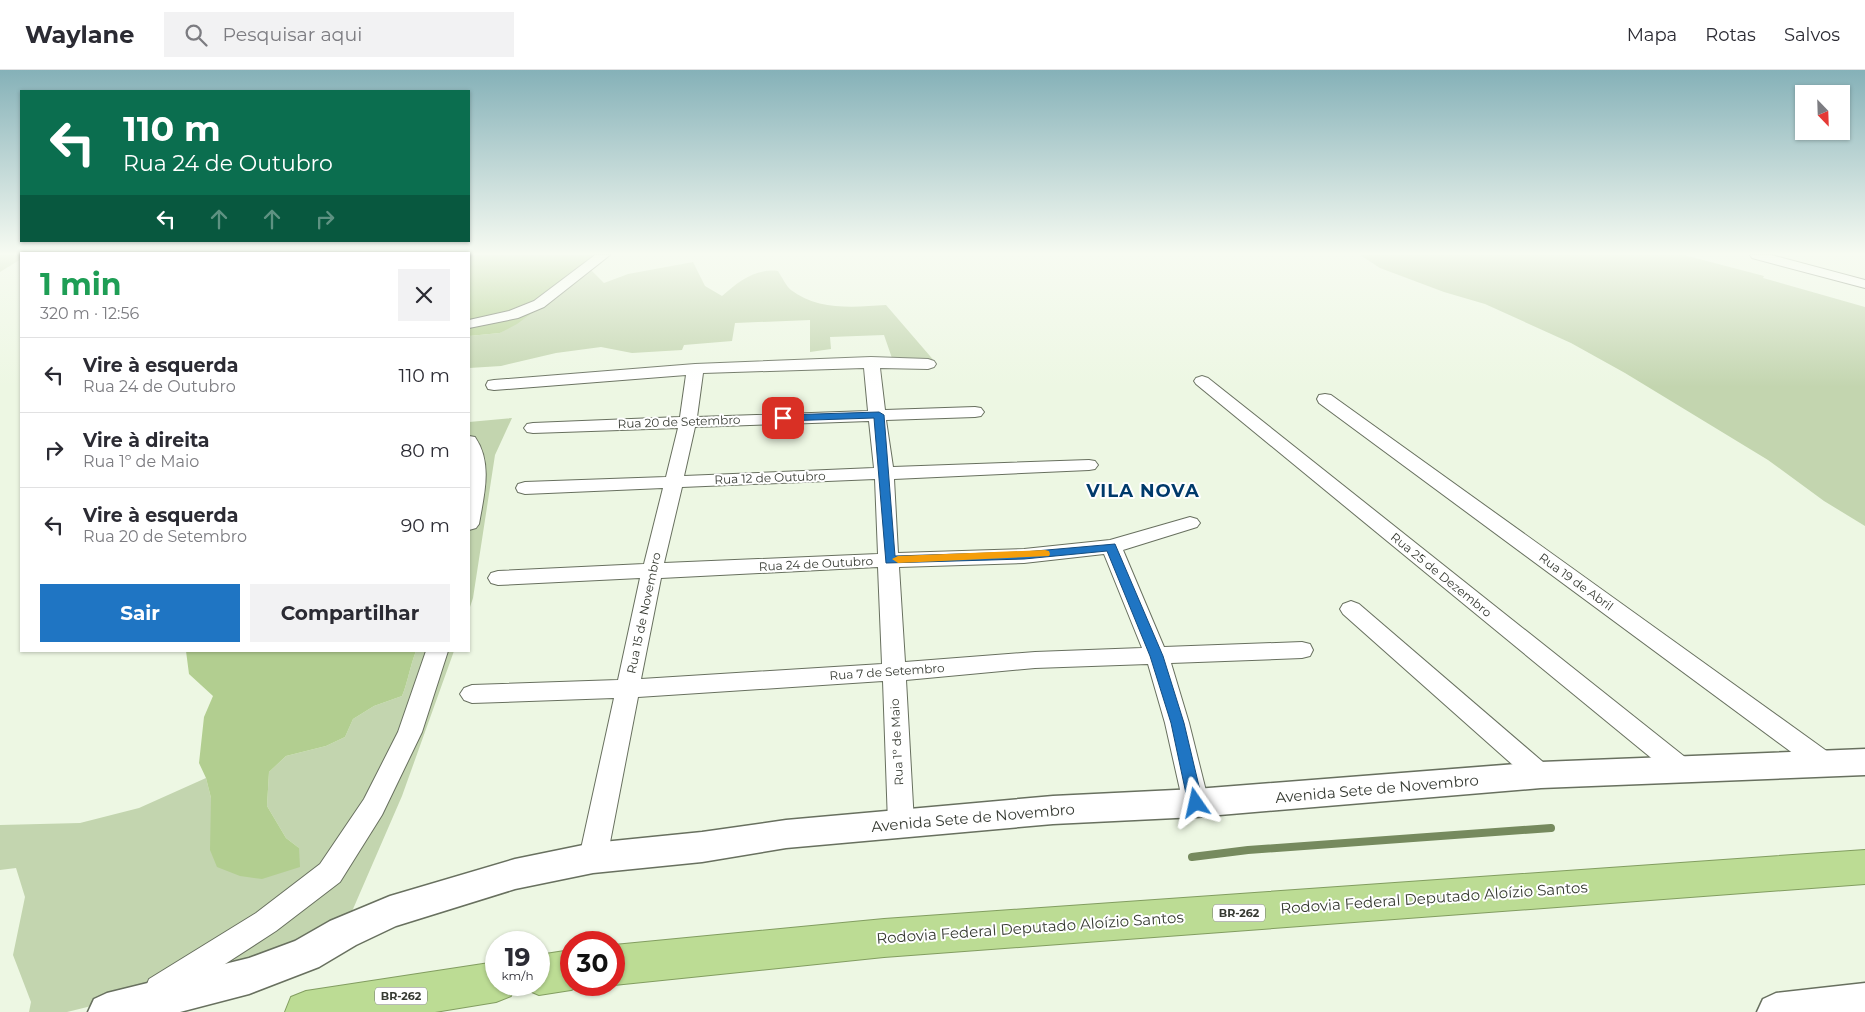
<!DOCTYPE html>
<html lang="pt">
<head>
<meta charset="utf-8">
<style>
  :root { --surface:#fff; --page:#f2f2f3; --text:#2b2b33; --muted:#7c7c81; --line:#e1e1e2; --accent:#1f75c3 }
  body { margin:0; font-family:Montserrat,sans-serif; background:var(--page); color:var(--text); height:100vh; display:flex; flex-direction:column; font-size:19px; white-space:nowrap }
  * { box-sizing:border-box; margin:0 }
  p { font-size:16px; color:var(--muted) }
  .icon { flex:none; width:28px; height:28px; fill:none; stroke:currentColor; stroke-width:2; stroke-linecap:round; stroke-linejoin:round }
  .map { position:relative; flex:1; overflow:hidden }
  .panel { position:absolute; left:20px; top:182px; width:450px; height:400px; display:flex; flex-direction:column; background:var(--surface); border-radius:0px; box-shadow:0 1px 4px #0004 }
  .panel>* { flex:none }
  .top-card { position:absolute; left:20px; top:20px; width:450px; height:152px; border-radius:0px; box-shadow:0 1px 4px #0004; background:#0b6e4f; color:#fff; overflow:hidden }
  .needle { width:32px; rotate:157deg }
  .fabs { position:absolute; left:1795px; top:15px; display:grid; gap:10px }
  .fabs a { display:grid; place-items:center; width:55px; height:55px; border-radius:0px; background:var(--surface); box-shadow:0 1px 4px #0004; font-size:25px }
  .speed { position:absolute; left:485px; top:861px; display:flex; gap:10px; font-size:25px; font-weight:700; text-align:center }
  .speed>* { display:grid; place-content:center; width:65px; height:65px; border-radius:50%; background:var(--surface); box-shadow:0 1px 4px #0004; line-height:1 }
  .speed small { font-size:12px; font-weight:400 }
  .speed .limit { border:8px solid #d22; background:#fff; color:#111 }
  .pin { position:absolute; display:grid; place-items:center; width:42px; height:42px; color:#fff; margin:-21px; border-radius:10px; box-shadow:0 2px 8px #0006 }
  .me { position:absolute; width:55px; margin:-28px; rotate:349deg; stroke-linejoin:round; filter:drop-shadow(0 0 4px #0008) }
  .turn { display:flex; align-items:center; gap:18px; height:105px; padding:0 20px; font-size:22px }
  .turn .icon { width:65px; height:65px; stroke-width:2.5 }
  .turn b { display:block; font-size:35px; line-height:42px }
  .lanes { display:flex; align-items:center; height:48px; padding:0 20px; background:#0003; justify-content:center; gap:25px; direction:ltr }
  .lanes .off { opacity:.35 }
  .round { display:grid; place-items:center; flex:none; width:52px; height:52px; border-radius:0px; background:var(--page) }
  .summary { display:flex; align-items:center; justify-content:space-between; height:85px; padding:0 20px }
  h1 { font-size:30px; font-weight:700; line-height:38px; color:#1e9e55 }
  .cta { display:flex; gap:10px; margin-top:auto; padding:10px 20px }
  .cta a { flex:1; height:58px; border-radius:0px; background:var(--accent); color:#fff; font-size:20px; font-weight:700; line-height:58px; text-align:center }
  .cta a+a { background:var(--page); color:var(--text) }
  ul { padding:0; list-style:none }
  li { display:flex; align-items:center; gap:15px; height:75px; padding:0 20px; border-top:1px solid var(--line) }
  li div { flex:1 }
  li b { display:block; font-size:19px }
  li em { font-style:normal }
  header { display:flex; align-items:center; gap:30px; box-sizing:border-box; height:70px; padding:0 25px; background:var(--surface); border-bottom:1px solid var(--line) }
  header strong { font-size:24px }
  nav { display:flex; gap:28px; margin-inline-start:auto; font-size:18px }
  .search { width:350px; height:45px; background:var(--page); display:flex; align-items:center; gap:12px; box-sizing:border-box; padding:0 18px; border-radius:0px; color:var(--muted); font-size:19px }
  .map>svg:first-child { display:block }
  .green { fill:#c3d5af }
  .forest { fill:#b2ce90 }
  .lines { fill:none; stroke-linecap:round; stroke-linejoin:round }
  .stream { stroke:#768a5e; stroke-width:8 }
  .minor-casing { stroke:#68705f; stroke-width:2 }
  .tertiary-casing { stroke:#68705f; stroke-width:3 }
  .trunk-casing { stroke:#829d60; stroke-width:2 }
  .minor { fill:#fff; fill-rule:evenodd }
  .tertiary { fill:#fff; fill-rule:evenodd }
  .trunk { fill:#bcdc94; fill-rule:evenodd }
  .route { fill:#1f75c3; stroke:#144c7f }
  .slow { fill:#f59e0b }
  .labels { text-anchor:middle; stroke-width:4; stroke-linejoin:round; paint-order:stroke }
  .shield { fill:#fff; stroke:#727570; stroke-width:1 }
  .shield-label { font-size:11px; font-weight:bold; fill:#363a32 }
  .street-label { font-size:12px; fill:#363a32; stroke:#fff }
  .near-street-label { font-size:15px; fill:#363a32; stroke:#fff }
  .district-label { font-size:18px; font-weight:bold; letter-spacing:1px; fill:#003a6b; stroke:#fff }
</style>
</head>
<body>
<header>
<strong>Waylane</strong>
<div class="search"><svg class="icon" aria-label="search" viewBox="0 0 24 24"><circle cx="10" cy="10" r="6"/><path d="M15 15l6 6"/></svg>Pesquisar aqui</div>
<nav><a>Mapa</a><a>Rotas</a><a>Salvos</a></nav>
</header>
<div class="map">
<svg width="1865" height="942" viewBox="0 0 1865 942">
  <rect width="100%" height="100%" fill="#edf7e3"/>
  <!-- green -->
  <g class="green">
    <polygon points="0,185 21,185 21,189 0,202"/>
    <polygon points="1360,185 1684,185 1764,206 1763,208 1865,237 1865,456 1824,431 1768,390 1625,303 1571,273 1485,234 1444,222 1380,198"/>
    <path d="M693,192l12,24 17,10c16,-14 33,-28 56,-25 4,6 8,15 13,19 27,21 64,17 95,15l50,58 -43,-2 -9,-26 -54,2 1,12 -21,3v-32l-75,3 -3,18 -48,4 -2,5 -50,3 -31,-6 -45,6 -55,13 -32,2v-32l31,-3 90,-64 14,14 24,-9z"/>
    <polygon points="512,348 495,385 473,528 469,540 469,352"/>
    <path d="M416,581h38l-52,145 -65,150 -270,66h-38l2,-10 -18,-47 12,-58 -9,-29 -16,2v-45l80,-2 59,-15 67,-30 5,20v21l88,29 -13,-10 -19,-32 2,-34 17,-16 40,-10 19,-9 8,-18 21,-13 28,-10c6,-15 8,-30 14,-45z"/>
  </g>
  <!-- forest -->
  <g class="forest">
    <polygon points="469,185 607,185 570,215 517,254 500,263 469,266"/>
    <path d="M186,581h230c-6,15 -8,30 -14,45l-28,10 -21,13 -8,18 -19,9 -40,10 -17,16 -2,34 19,32 13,10 1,19 -38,12 -22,-3 -23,-9 -7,-17 1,-52 -5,-20 -7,-15 5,-46 9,-21 -24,-22z"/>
  </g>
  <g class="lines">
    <!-- stream -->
    <polyline class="stream" points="1192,787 1248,780 1551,758"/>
    <!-- minor casing -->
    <g class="minor-casing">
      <g id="minor">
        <polygon points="595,185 610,185 544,237 518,248 469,258 469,250 509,241 534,231"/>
        <polygon points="1750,185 1771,185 1865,210 1865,218 1752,188"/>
        <path d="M871,287l57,2 6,2 2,3 -2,3 -6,2 -48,-1 5,42 90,-3 6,1 3,4 -3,4 -6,1 -89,3 7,47 196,-7 6,1 3,4 -3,4 -6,1 -195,9 4,74 126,-4 86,-9 80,-23 7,2 3,4 -3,4 -74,23 41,97 138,-5 8,2 3,6 -3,6 -8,2 -131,5 18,60 20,80 -4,8 -9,3 -9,-3 -4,-8 -18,-80 -17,-59 -113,4 -129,12 8,143 -4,8 -9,3 -9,-3 -4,-8 -5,-142 -245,16 -31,161 -4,9 -10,3 -10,-3 -4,-9 35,-160 -142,5 -8,-3 -4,-6 4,-6 8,-3 146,-5 22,-102 -142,7 -7,-2 -3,-5 3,-5 7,-2 146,-7 19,-76 -138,6 -7,-2 -2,-4 2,-4 7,-2 141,-5 12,-49 -145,5 -6,-1 -3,-4 3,-4 6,-1 147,-6 6,-42 -192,15 -6,-1 -2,-4 2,-4 6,-1 201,-16zM864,298l4,43 -171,6 6,-44zM869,351l5,47 -190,8 11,-49zM875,409l3,75 -214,9 18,-76zM1104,484l38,94 -107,4 -130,10 -6,-95 125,-4zM878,497l4,97 -241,15 20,-101z"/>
        <polygon points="1202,306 1208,308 1690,691 1694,698 1690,705 1681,708 1672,705 1196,314 1194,311 1196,308"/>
        <polygon points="1325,324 1331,325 1835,687 1838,694 1835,701 1826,704 1817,701 1319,333 1317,329 1319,325"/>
        <path d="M469,366l6,1c18,26 9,58 4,87l-3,4 -7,2z"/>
        <polygon points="1351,531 1359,534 1550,698 1554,705 1550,712 1541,715 1532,712 1343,544 1340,539 1343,534"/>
        <polygon points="426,581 448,581 422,662 382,745 340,812 276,861 171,929 160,934 149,929 145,919 149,909 256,843 320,794 364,729 398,662"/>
      </g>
    </g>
    <!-- tertiary casing -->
    <g class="tertiary-casing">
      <g id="tertiary">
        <polygon points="1865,679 1865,705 1541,718 1196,747 1053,754 786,778 702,792 593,803 515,819 396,856 356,875 319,897 249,924 180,942 88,942 94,929 107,923 249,888 295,871 330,851 390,826 515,789 593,773 702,762 786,750 1053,726 1196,719 1541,692"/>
        <polygon points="1865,913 1865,942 1757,942 1763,929 1776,923"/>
      </g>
    </g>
    <!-- trunk casing -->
    <g class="trunk-casing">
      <g id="trunk">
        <polygon points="1865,780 1865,814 884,887 614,915 614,875 884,849"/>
        <polygon points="571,880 571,915 583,915 571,920 539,925 525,919 523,915 539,915 539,885"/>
        <polygon points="496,892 496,915 515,915 511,926 496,932 435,942 285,942 291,927 306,921"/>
      </g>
    </g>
    <!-- minor -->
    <use href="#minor" class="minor"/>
    <!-- tertiary -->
    <use href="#tertiary" class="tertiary"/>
    <!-- trunk -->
    <use href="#trunk" class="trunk"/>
  </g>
  <!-- sky -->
  <linearGradient id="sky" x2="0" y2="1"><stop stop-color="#85b1b8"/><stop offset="0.58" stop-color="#f7fbf2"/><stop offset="1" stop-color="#f7fbf2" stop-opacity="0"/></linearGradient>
  <rect width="1865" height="317" fill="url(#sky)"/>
  <!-- route -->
  <polygon class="route" points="879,342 884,345 895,486 1024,482 1115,474 1163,586 1184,653 1203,733 1201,738 1196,739 1191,738 1188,733 1171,653 1150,586 1107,481 1024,489 886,493 874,348 783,351 778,348 783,345"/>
  <!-- slow -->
  <polygon class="slow" points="1045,480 1049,481 1050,484 1049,486 898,493 892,489 898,486"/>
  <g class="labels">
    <!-- shield labels -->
    <g class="shield">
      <rect x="1213" y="834.5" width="52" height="17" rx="4"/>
      <rect x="375" y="917.5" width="52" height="17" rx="4"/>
    </g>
    <g class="shield-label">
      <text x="1239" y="847">BR-262</text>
      <text x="401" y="930">BR-262</text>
    </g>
    <!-- street labels -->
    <g class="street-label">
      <text transform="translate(679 352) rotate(-2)" y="4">Rua 20 de Setembro</text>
      <text transform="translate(770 408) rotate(-2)" y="4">Rua 12 de Outubro</text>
      <text transform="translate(816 494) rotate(-3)" y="4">Rua 24 de Outubro</text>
      <text transform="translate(1441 505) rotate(39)" y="4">Rua 25 de Dezembro</text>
      <text transform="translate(1576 512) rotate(36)" y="4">Rua 19 de Abril</text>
      <text transform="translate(644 543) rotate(-78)" y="4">Rua 15 de Novembro</text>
      <text transform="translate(887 602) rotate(-4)" y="4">Rua 7 de Setembro</text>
      <text transform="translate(897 672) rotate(-93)" y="4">Rua 1º de Maio</text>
    </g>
    <!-- near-street labels -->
    <g class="near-street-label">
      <text transform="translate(1377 719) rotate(-5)" y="5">Avenida Sete de Novembro</text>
      <text transform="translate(973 748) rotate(-5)" y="5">Avenida Sete de Novembro</text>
      <text transform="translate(1434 828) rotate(-4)" y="5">Rodovia Federal Deputado Aloízio Santos</text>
      <text transform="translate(1030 858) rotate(-4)" y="5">Rodovia Federal Deputado Aloízio Santos</text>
    </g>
    <!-- district labels -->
    <g class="district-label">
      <text x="1143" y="427">VILA NOVA</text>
    </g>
  </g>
</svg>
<div class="fabs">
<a><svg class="needle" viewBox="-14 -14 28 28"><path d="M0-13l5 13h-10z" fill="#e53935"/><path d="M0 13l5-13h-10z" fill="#7c7c81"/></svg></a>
</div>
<div class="speed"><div>19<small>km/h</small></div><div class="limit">30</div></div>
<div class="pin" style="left:783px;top:348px;background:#d93025"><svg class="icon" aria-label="arrive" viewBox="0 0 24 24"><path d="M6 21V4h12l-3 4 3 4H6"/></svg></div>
<svg class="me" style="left:1196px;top:733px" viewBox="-20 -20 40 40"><path d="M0-17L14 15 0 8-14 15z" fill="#1f75c3" stroke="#fff" stroke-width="4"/></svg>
<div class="top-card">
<div class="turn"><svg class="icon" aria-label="left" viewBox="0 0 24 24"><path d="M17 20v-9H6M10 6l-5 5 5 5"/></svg><div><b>110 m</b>Rua 24 de Outubro</div></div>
<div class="lanes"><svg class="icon" aria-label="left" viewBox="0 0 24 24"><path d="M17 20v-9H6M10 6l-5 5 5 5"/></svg><svg class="icon off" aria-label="ahead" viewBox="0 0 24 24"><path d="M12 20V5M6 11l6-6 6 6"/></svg><svg class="icon off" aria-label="ahead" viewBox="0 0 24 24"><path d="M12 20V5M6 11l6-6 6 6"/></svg><svg class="icon off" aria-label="right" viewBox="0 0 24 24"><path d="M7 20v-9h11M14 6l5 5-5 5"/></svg></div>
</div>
<section class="panel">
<div class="summary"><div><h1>1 min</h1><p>320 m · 12:56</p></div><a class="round"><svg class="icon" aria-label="close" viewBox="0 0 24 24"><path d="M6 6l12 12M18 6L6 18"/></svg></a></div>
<ul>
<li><svg class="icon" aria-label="left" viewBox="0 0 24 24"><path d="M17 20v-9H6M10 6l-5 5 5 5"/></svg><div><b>Vire à esquerda</b><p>Rua 24 de Outubro</p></div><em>110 m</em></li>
<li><svg class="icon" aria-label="right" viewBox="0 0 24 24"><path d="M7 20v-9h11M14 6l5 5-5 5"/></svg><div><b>Vire à direita</b><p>Rua 1º de Maio</p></div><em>80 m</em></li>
<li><svg class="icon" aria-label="left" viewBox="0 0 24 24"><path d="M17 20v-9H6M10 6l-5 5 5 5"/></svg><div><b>Vire à esquerda</b><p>Rua 20 de Setembro</p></div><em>90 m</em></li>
</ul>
<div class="cta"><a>Sair</a><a>Compartilhar</a></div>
</section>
</div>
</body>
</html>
